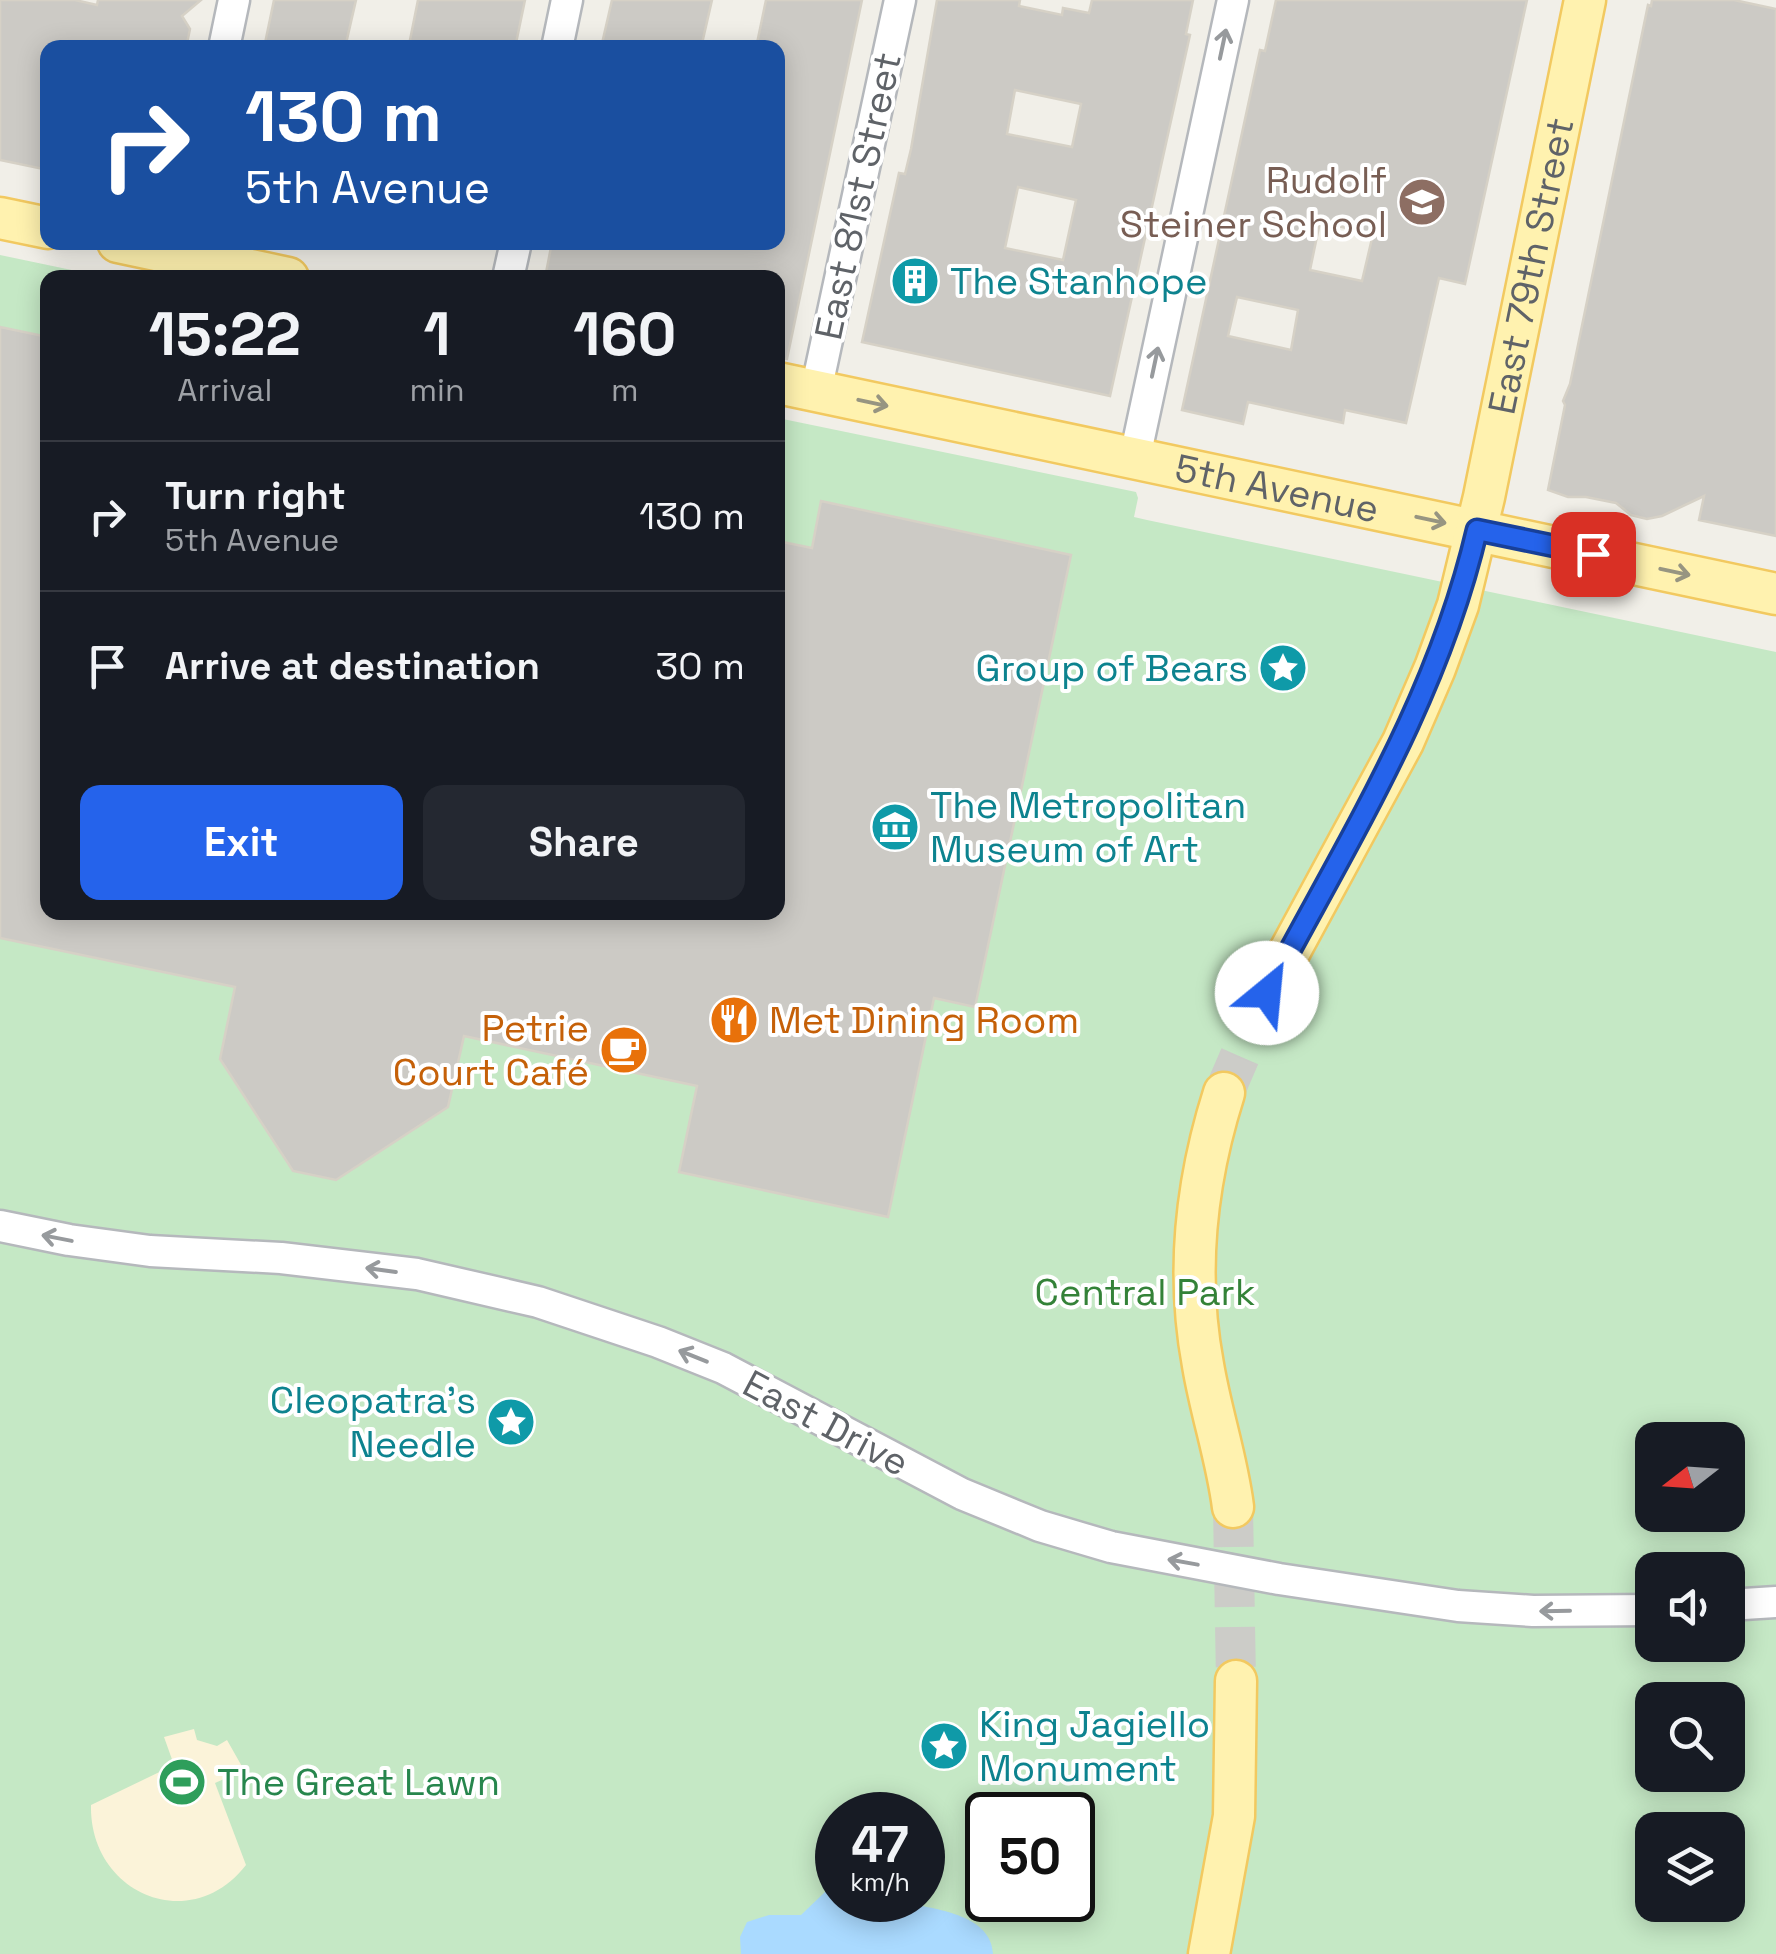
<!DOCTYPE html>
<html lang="en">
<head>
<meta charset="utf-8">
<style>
  :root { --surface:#171b24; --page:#242831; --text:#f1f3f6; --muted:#9ea1a6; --line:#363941; --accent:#2563eb }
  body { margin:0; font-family:"Space Grotesk",sans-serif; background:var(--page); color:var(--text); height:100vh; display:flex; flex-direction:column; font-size:38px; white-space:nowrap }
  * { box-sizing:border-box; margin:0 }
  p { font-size:32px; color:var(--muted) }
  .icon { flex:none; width:55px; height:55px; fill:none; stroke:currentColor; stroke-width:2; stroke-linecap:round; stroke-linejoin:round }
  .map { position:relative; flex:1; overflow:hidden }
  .panel { position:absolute; left:40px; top:270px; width:745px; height:650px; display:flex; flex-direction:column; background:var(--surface); border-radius:20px; box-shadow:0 5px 25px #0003 }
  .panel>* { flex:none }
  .banner { position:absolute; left:40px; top:40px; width:745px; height:210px; border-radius:20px; box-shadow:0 5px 25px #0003; background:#1a4fa0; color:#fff; overflow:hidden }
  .needle { width:65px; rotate:253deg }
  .fabs { position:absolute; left:1635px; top:1422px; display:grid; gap:20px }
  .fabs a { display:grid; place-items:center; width:110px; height:110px; border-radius:20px; background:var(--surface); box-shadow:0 5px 25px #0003; font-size:50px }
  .speed { position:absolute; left:815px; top:1792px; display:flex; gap:20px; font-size:50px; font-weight:700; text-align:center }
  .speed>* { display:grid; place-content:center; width:130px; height:130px; border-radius:50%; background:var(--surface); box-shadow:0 5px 25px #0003; line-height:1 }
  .speed small { font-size:25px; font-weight:400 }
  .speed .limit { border:5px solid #111; border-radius:15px; background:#fff; color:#111 }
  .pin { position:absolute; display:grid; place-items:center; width:85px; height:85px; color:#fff; margin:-42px; border-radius:20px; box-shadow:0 5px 15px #0006 }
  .me { position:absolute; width:110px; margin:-55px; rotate:28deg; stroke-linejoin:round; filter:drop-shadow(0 0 8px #0008) }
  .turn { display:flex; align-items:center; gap:35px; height:210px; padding:0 40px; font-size:45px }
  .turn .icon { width:130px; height:130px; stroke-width:2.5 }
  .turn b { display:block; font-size:70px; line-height:85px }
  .eta { display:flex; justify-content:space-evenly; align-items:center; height:170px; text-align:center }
  .eta b { font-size:60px; font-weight:700; line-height:70px }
  .action { display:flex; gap:20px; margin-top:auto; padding:20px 40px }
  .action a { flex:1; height:115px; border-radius:20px; background:var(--accent); color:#fff; font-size:40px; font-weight:700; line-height:115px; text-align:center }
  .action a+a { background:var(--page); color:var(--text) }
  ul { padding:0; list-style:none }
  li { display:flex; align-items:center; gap:30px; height:150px; padding:0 40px; border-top:2px solid var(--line) }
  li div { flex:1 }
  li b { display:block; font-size:38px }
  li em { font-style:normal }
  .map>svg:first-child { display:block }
  .green { fill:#c5e8c5; fill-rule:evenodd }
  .sand { fill:#fbf3d9 }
  .water { fill:#aadaff }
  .building { fill:#cccac5; stroke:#d6d1c6; stroke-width:2.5; fill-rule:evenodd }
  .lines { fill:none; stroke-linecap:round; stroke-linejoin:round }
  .major-tunnel { stroke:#ccccc8; stroke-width:40; stroke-dasharray:40 20; stroke-linecap:butt }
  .minor-casing { stroke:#b5b8bc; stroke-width:35 }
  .major-casing { stroke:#f2c960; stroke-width:45 }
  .minor { stroke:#fff; stroke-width:30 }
  .major { stroke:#fff2af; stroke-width:40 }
  .oneway { stroke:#979a9d }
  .oneway2 { stroke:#979581 }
  .route-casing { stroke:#184099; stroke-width:25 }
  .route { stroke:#2563eb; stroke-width:18 }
  .labels { text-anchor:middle; stroke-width:8; stroke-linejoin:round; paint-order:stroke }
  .education-label { font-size:38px; fill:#785e54; stroke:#fff; text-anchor:end }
  .street-label { font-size:38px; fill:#5f6368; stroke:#fff }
  .culture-label { font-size:38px; fill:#0d838f; stroke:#fff; text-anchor:start }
  .food-label { font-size:38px; fill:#c56008; stroke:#fff; text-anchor:start }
  .park-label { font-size:38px; fill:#348238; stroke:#fff }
  .leisure-label { font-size:38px; fill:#27864d; stroke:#fff; text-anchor:start }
</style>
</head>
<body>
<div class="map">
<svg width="1776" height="1954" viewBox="0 0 1776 1954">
  <rect width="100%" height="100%" fill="#f1efe8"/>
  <!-- green -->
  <path class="green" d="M0,255l105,22 -57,1v634h730v-494l358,74 2,6 -4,19 13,3 629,132v1302h-1776zM1652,1440h76v75h-76zM1652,1570h76v75h-76zM1652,1700h76v75h-76zM838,1815h84v85h-84zM988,1815h84v85h-84zM1652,1830h76v75h-76z"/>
  <!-- sand -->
  <path class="sand" d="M194,1729l3,11 20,6 10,-6 17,30 -29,13 31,82c-56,72 -157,28 -155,-60l83,-40 -10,-28z"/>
  <!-- water -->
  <path class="water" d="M837,1888l1,12h35l8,4 26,-4 3,4c28,5 82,12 83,50h-252l-1,-17 7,-15 22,-7h32l25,-24z"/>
  <!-- building -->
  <g class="building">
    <polygon points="0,0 75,0 97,5 98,0 201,0 182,16 190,29 186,48 48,48 48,170 0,160"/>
    <polygon points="274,0 356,0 345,48 264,48"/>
    <polygon points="418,0 525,0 515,48 409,45"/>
    <polygon points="612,0 712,0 701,48 676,42 675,48 601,48"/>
    <polygon points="766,0 862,0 787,359 778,358 778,278 545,278 552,242 778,242 778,48 756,48"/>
    <path d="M937,0h83l-1,6 43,9 1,-7 26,5 3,-13h101l-7,34 4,1 -80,361 -248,-54 37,-169 6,1 6,-25zM1015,90l66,14 -9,43 -65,-13zM1018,187l58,13 -13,60 -58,-12z"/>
    <path d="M1276,0h251l-62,284 -26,-6 -33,145 -61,-13 -2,13 -95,-21 -5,22 -61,-14 78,-360 5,1zM1320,222l53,12 -11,47 -52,-11zM1237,297l61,13 -7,40 -63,-14z"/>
    <polygon points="1652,0 1734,0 1776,9 1776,536 1699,520 1704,496 1662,516 1647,519 1631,515 1616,503 1586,497 1568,497 1548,490 1565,405 1563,401 1570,384 1648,5 1651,6"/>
    <polygon points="0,327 48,337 48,912 778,912 778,541 812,548 821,501 1071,555 975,1007 934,998 888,1217 679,1172 697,1086 464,1036 448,1107 336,1180 293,1171 220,1059 235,987 0,938"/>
  </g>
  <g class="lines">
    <!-- major-tunnel -->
    <g class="major-tunnel">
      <polyline points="1224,1093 1267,993"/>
      <polyline points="1233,1507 1236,1681"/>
    </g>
    <!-- minor casing -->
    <g class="minor-casing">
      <g id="minor">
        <polyline points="224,48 234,0"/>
        <polyline points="557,48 567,0"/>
        <polyline points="508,278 516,242"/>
        <polyline points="816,391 900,0"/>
        <polyline points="1135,457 1233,0"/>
        <polyline points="0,1226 69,1240 150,1251 281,1258 417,1274 538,1302 658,1342 723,1368 962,1494 1040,1526 1111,1547 1279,1579 1458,1606 1533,1611 1652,1610"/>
        <polyline points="1728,1605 1776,1602"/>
      </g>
    </g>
    <!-- major casing -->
    <g class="major-casing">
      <g id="major">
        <polyline points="0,218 48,228"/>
        <polyline points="118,242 288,278"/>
        <path id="s1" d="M778,383l998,211"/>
        <path id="s2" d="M1267,993l136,-251 32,-74 23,-63 26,-108 101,-497"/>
        <path d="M1224,1093c-28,88 -38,181 -21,272 8,48 24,94 30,142"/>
        <polyline points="1209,1954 1234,1816 1236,1681"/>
      </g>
    </g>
    <!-- minor -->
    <use href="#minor" class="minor"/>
    <!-- major -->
    <use href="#major" class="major"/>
  </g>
  <!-- one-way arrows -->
  <defs><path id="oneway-shaft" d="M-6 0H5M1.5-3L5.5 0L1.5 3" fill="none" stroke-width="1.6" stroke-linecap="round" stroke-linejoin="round" transform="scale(2.5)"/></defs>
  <g class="oneway">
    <use href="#oneway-shaft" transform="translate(1223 44) rotate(-78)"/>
    <use href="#oneway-shaft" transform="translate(1155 362) rotate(-78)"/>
    <use href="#oneway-shaft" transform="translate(57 1238) rotate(-169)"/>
    <use href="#oneway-shaft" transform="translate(381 1270) rotate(-172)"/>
    <use href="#oneway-shaft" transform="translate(693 1356) rotate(-158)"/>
    <use href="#oneway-shaft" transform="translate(1183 1562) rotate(-170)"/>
    <use href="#oneway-shaft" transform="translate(1555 1611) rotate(179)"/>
  </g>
  <g class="oneway2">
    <use href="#oneway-shaft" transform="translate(873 403) rotate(12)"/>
    <use href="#oneway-shaft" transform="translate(1431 520) rotate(12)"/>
    <use href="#oneway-shaft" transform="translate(1675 572) rotate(12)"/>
  </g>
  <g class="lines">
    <!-- route casing -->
    <g class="route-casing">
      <path id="route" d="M1267,993c81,-153 170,-292 210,-463l116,24"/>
    </g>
    <!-- route -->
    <use href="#route" class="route"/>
  </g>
  <!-- icons -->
  <defs>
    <g id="school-disc" transform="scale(2.5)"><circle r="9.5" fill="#8d6e63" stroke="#fff"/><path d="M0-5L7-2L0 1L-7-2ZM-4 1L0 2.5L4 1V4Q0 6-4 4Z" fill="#fff"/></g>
    <g id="building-disc" transform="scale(2.5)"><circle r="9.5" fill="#0f9aa8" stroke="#fff"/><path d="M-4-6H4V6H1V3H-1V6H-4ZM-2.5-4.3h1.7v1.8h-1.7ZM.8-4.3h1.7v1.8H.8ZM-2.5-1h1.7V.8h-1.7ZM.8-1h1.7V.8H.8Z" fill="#fff"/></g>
    <g id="sight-disc" transform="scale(2.5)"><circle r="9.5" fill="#0f9aa8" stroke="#fff"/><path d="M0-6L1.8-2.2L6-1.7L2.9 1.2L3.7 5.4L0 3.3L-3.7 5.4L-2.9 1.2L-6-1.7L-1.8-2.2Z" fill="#fff"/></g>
    <g id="museum-disc" transform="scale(2.5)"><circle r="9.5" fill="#0f9aa8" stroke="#fff"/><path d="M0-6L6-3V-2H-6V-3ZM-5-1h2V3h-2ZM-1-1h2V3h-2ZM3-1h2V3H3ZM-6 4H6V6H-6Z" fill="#fff"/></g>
    <g id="restaurant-disc" transform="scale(2.5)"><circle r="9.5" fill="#e8710a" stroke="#fff"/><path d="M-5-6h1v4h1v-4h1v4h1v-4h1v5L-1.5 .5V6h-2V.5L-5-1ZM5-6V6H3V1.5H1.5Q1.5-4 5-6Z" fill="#fff"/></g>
    <g id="cafe-disc" transform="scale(2.5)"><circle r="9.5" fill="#e8710a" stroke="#fff"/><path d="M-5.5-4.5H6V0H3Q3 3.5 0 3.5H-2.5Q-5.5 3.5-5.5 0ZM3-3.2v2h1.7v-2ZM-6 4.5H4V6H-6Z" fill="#fff"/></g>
    <g id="stadium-disc" transform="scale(2.5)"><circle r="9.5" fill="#2e9e5b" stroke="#fff"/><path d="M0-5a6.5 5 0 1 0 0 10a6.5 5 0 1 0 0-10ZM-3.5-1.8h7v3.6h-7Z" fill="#fff"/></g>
  </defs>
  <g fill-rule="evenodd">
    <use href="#school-disc" x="1422" y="202"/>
    <use href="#building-disc" x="915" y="281"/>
    <use href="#sight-disc" x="1283" y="668"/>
    <use href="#museum-disc" x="895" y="827"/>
    <use href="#restaurant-disc" x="734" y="1020"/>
    <use href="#cafe-disc" x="624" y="1050"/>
    <use href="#sight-disc" x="511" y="1422"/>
    <use href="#sight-disc" x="944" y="1746"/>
    <use href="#stadium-disc" x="182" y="1782"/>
  </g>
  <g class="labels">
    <!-- education labels -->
    <g class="education-label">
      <text x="1387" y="193">Rudolf<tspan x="1387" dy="44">Steiner School</tspan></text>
    </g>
    <!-- street labels -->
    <g class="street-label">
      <text transform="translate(858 196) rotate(-78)" y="13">East 81st Street</text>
      <text dy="13" stroke="none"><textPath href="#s2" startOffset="780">East 79th Street</textPath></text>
      <text dy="13" stroke="none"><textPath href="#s1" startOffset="510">5th Avenue</textPath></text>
      <text transform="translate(826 1423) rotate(28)" y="13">East Drive</text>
    </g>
    <!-- culture labels -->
    <g class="culture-label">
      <text x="950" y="294">The Stanhope</text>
      <text x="1248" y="681" text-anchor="end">Group of Bears</text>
      <text x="930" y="818">The Metropolitan<tspan x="930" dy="44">Museum of Art</tspan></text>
      <text x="476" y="1413" text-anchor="end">Cleopatra's<tspan x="476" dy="44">Needle</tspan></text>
      <text x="979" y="1737">King Jagiello<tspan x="979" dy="44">Monument</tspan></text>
    </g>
    <!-- food labels -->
    <g class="food-label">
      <text x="769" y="1033">Met Dining Room</text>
      <text x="589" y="1041" text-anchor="end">Petrie<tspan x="589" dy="44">Court Café</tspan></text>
    </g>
    <!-- park labels -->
    <g class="park-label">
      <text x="1145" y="1305">Central Park</text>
    </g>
    <!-- leisure labels -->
    <g class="leisure-label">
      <text x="217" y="1795">The Great Lawn</text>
    </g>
  </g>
</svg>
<div class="fabs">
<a><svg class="needle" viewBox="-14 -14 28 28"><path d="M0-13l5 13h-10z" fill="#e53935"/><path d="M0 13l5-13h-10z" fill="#9ea1a6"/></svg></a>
<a><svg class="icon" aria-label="sound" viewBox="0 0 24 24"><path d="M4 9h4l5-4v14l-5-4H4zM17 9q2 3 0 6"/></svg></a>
<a><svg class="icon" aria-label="search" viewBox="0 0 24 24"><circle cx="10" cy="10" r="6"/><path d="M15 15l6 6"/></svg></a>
<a><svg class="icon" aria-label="layers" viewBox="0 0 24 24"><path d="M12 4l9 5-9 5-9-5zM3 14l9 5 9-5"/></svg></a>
</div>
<div class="speed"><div>47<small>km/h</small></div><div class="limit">50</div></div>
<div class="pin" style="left:1593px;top:554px;background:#d93025"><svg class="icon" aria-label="arrive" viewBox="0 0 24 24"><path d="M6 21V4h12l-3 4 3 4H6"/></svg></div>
<svg class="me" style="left:1267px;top:993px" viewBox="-20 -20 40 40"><circle r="19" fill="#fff"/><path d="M0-13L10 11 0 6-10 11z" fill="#2563eb"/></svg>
<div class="banner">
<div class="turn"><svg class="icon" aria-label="right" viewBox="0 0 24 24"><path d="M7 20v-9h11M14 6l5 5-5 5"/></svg><div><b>130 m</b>5th Avenue</div></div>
</div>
<section class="panel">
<div class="eta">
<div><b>15:22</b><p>Arrival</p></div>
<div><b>1</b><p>min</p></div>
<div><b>160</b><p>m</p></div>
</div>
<ul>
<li><svg class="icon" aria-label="right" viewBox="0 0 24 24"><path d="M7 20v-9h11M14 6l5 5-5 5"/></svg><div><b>Turn right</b><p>5th Avenue</p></div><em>130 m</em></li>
<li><svg class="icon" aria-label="arrive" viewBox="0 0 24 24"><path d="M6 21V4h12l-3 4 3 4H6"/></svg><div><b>Arrive at destination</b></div><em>30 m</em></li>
</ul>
<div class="action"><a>Exit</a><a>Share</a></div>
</section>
</div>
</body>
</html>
